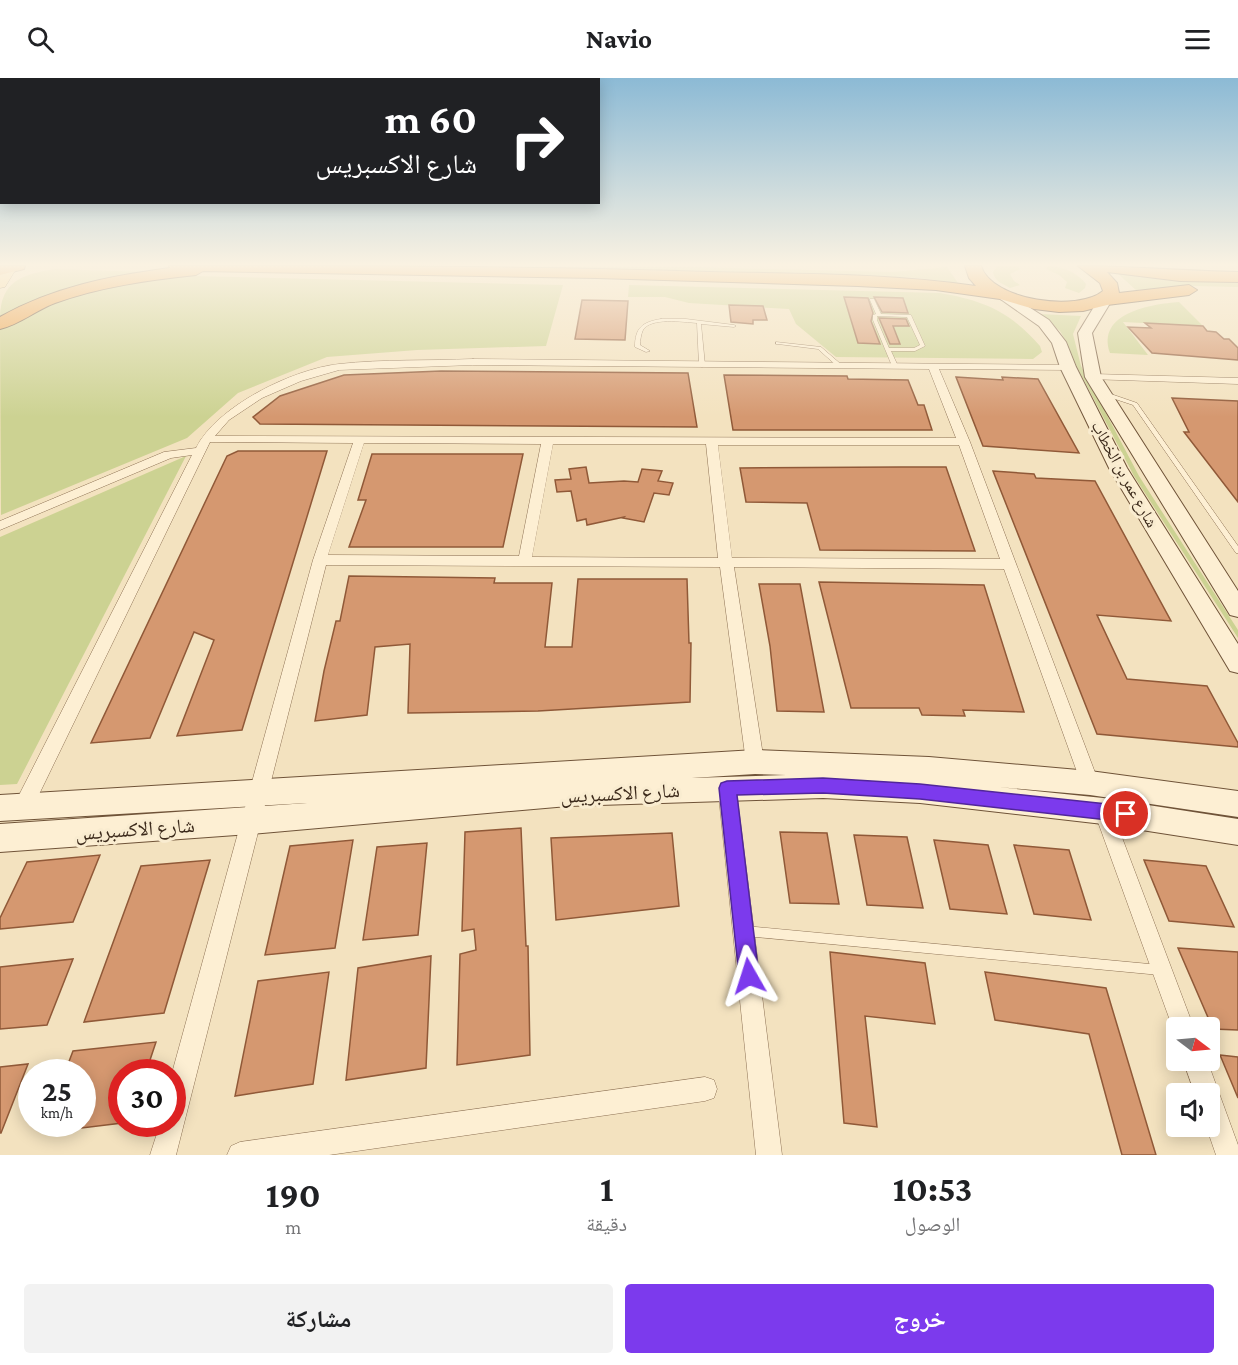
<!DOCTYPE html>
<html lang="ar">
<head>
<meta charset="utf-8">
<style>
  :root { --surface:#fff; --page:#f2f2f2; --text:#202124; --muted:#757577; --accent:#7c3aed }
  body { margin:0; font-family:"Crimson Pro","Noto Naskh Arabic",serif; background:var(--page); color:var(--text); direction:rtl; height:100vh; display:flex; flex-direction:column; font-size:22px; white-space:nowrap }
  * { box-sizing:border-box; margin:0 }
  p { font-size:20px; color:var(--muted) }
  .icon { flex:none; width:33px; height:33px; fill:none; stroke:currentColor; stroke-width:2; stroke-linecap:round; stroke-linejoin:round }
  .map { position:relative; height:1077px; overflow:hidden; direction:ltr }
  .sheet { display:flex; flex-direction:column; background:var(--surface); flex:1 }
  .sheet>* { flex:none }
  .banner { position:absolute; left:0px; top:0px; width:600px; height:126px; box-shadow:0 3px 15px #0003; direction:rtl; background:#202124; color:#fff; overflow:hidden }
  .needle { width:39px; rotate:106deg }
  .fabs { position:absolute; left:1166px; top:939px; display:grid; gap:12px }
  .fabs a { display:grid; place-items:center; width:54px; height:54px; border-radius:6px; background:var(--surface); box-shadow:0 3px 15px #0003; font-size:30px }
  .speed { position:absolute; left:18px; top:981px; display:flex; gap:12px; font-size:30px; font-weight:700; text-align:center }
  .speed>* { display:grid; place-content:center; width:78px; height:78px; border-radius:50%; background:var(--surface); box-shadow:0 3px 15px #0003; line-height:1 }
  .speed small { font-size:15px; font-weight:400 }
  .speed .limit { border:9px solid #d22; background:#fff; color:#111 }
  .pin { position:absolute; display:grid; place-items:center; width:51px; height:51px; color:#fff; margin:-26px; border:3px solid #fff; border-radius:50%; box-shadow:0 2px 6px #0007 }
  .me { position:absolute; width:66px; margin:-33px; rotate:354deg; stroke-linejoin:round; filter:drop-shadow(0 0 4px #0008) }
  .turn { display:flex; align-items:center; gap:21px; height:126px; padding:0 24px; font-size:27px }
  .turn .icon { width:78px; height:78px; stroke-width:2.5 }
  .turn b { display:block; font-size:42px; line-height:51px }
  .eta { display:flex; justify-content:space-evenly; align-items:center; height:102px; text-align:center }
  .eta b { font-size:36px; font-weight:700; line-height:42px }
  .button { display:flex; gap:12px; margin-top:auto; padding:12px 24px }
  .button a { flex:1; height:69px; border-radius:6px; background:var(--accent); color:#fff; font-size:24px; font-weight:700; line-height:69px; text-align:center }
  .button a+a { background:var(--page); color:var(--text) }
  header { display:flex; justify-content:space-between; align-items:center; height:78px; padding:0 24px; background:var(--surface); font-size:27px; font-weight:700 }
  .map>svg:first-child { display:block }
  .green { fill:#ccd292 }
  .building { fill:#d59870; stroke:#905938; stroke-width:1.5 }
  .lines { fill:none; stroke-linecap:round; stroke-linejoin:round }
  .lane-casing { stroke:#8e7255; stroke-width:1 }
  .street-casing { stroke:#8e7255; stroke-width:1 }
  .secondary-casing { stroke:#6f5338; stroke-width:2 }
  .primary-casing { stroke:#5b402a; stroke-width:1 }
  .highway-casing { stroke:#5b402a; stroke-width:2 }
  .lane { fill:#fdefd3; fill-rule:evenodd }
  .street { fill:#fdefd3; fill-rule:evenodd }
  .secondary { fill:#fdefd3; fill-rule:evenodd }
  .primary { fill:#fbd792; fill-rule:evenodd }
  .highway { fill:#ec9f46; fill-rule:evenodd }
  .route { fill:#7c3aed; stroke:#51269a; stroke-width:1.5 }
  .labels { text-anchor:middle; stroke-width:6; stroke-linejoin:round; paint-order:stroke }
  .street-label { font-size:16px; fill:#3c2a1b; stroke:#f9ecd0 }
  .near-street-label { font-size:20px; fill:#3c2a1b; stroke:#f9ecd0 }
</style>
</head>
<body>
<header><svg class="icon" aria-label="menu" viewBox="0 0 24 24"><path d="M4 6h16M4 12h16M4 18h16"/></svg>Navio<svg class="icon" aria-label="search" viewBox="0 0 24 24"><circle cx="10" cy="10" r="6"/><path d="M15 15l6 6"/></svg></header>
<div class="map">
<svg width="1238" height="1077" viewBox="0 0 1238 1077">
  <rect width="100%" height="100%" fill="#f3e2bf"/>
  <!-- green -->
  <g class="green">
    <path d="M997,188h21l2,3 -10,5 4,7 6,4 -10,3c-7,-4 -16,-7 -17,-16z"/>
    <path d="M1048,188c14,0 29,6 38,18l-1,4 -6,5 -14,-5 2,-6 -8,-7 -13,-6z"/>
    <polygon points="546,189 697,189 892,194 947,189 958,205 918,200"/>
    <path d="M55,191l94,3 -149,46c0,-37 23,-44 55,-49z"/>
    <polygon points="1116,194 1238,202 1238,209 1194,208 1136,212"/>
    <path d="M194,198l369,9 -17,61 -129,4 -90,7 -89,36 -51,45 -186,77 -1,-187c15,-8 30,-16 45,-23 44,-19 102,-27 149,-29z"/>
    <path d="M629,207l311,8c45,8 69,18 100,53l2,6 -9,7 -197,-2 -40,-33 -7,-15 -100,-6 -24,-6h-37z"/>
    <path d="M1179,224l24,24 -80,-4 25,33 -38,-2c-14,-40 41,-49 69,-51z"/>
    <polygon points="1039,236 1081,238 1073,256 1081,288 1139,398 1238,552 1238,560 1134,398 1076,287 1067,265 1060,253"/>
    <polygon points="186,378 17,706 0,707 0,459"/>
  </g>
  <!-- building -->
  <g class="building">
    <polygon points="844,219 868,220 873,235 871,243 880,266 858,265"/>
    <polygon points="874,219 903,220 908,235 882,234"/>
    <polygon points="582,222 628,223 625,262 575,261"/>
    <polygon points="729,227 763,228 767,242 753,242 753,246 731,244"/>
    <polygon points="879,240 906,241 909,248 893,248 900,266 890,266"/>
    <polygon points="1145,245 1203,248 1207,253 1216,254 1224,261 1229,261 1238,270 1238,282 1152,275 1128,249 1151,250"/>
    <polygon points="441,293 688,295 697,349 260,346 253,339 280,318 344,297"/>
    <polygon points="724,297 847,298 848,301 908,302 918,327 924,327 932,352 733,352"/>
    <polygon points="956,299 1003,302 1002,299 1038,301 1079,375 983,368"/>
    <polygon points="1172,320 1238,323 1238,424 1184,354 1189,354"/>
    <polygon points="238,373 327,373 242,652 177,658 214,562 194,554 150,660 91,665 227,378"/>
    <polygon points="372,376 523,376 503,469 349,469 366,422 358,422"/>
    <polygon points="586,389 589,405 624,403 638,404 642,391 662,393 658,403 673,405 669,417 654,415 644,444 623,440 624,439 587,447 586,441 577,443 571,413 557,414 555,402 571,401 569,391"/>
    <polygon points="901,389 946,389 975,473 820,472 807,425 746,424 740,390"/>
    <polygon points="993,393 1034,396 1036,400 1095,403 1171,543 1097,537 1127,601 1207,608 1238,665 1238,669 1097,656"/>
    <polygon points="349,498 495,500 494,505 552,505 545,569 572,569 578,501 687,501 689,565 691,565 690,624 538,633 408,635 410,566 375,569 367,637 315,643 324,593 336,543 340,543"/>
    <polygon points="819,504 984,507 1024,634 963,632 965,638 922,637 919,630 851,630"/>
    <polygon points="759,506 800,506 824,634 777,633 770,568"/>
    <polygon points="521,750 526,868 528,868 530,977 457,987 460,876 476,872 474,851 462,853 465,754"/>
    <polygon points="780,754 827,755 839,826 790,825"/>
    <polygon points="672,755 679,828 556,842 551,760"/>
    <polygon points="854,757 907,759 923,830 867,827"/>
    <polygon points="353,762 335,870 265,877 290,768"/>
    <polygon points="934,762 988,767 1007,836 950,831"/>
    <polygon points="427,765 418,857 363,862 377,769"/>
    <polygon points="1014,767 1069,772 1091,842 1034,836"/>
    <polygon points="100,777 73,844 0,851 0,840 27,784"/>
    <polygon points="210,782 164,935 84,944 141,788"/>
    <polygon points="1144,782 1206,788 1234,849 1169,843"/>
    <polygon points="1178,870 1238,874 1238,952 1213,951"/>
    <polygon points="830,874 925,885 935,946 865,938 877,1049 844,1045"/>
    <polygon points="431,878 426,990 346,1002 358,890"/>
    <polygon points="73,881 47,947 0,951 0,889"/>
    <polygon points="329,894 313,1006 235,1018 258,903"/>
    <polygon points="985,894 1106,910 1156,1077 1122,1077 1089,956 995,942"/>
    <polygon points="156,964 146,994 122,994 122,1045 82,1050 82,994 65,994 73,973"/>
    <polygon points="1220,977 1238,979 1238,1020"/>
    <polygon points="28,986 1,1055 0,1055 0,989"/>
  </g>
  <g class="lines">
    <!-- lane casing -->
    <g class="lane-casing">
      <g id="lane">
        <path d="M870,221h4l7,15 30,1 14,31 -10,5h-24l7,15 -1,1 -5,-1 -19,-46v-5l3,-1 -6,-14zM877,238l30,1 13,28 -6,3h-25l-12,-28z"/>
        <path d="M661,241h25l48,6 2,1 -2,1 -33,-3 4,41 -3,2 -3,-2 -2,-42c-14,-1 -46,-6 -54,7 -2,4 -3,11 -3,15l10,6 -4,1 -11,-5c0,-19 7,-25 26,-28z"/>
        <polygon points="776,264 821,269 843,288 838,289 818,271 778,266 776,266"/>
        <polygon points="1105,314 1137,325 1238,468 1238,475 1236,475 1133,327 1103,317 1103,315"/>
        <polygon points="745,848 1160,887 1164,888 1165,892 1164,896 1160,897 745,858 741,857 740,853 741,849"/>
      </g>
    </g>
    <!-- street casing -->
    <g class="street-casing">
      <g id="street">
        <path d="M473,281l599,6 1,2 -5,3 -129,-1 31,73 129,341 -3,6 -6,2 -6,-2 -3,-6 -77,-214 -270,-2 30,195 -3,5 -6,3 -6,-3 -3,-5 -26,-195 -394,-2 -150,590h-26l10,-31h12v-51l141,-513 40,-117 -143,-1 -180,371 -7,3 -7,-3 -2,-6 2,-6 176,-346 -21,3 -171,72v-9l164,-69 32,-4c21,-42 97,-79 143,-84 44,-5 90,-3 134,-5zM473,287l456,4 27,69 -741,-2 14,-16 33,-22 39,-17 38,-11zM364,365l177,1 -22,112 -191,-1zM553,366h153l12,114 -186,-1zM718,367h241l41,114 -268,-1z"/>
        <polygon points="1093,296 1238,300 1238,306 1089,301 1088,299"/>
        <polygon points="727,702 733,704 736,710 782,1077 756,1077 718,710 721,704"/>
        <polygon points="1103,724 1110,727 1112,733 1194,950 1176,950 1176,959 1094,733 1096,727"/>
        <polygon points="1183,982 1207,982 1238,1067 1238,1077 1216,1077 1206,1048 1209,1048 1209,1016 1195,1016"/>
        <polygon points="705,999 714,1002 717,1011 714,1020 705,1023 329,1077 227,1077 231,1068 240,1064"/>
      </g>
    </g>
    <!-- secondary casing -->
    <g class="secondary-casing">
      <g id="secondary">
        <polygon points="1004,213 1049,242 1066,264 1076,289 1127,390 1238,566 1238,595 1230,593 1109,390 1060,289 1052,265 1039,248 999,220 997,217"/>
        <polygon points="1105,218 1112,222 1092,255 1101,299 1238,513 1238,539 1230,537 1085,299 1078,255 1100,219"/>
        <path d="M755,672l174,7 161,14 148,20v26l-148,-22 -92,-8 105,11 135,21v26l-135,-21 -183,-21 -97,-5 -255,8 -318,28 -250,18v-28l307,-21 -307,18v-26zM755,696l31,1 -94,3z"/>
      </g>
    </g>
    <!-- primary casing -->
    <g class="primary-casing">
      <polygon id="primary" points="4,188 14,188 16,191 5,209 0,210 0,194"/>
    </g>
    <!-- highway casing -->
    <g class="highway-casing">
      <g id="highway">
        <polygon points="0,188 25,188 24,191 0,197"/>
        <path d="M169,188c180,0 360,0 540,6 89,2 179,1 267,14l-7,-8 -4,-12h16c11,35 97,46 122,25l-3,-8 -22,-17c53,0 106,5 160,6v10l-58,-1 -73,-9 10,11 2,10 70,-8 8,5 -8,5 -82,10 -24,6 -24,1 -25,-3 -34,-10 -64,-9 -78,-4 -261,-8 -394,-7 -7,4c-48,5 -96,12 -141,28 -19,7 -36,22 -55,26v-12c53,-30 110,-41 170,-49z"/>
      </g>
    </g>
    <!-- lane -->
    <use href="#lane" class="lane"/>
    <!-- street -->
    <use href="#street" class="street"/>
    <!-- secondary -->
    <use href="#secondary" class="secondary"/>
    <!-- primary -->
    <use href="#primary" class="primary"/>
    <!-- highway -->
    <use href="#highway" class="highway"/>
  </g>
  <!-- sky -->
  <linearGradient id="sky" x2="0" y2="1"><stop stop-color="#8cbad5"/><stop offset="0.55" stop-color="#faf2e2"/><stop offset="1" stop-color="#faf2e2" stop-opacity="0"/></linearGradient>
  <rect width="1238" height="339" fill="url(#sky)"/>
  <!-- route -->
  <polygon class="route" points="823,700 920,706 1126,728 1132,731 1134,736 1132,742 1126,744 920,721 823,715 737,717 759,898 756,905 749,908 742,905 739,898 719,710 721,705 727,703"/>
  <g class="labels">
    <!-- street labels -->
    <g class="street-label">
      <text transform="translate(1125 396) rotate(61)" y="6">شارع عمر بن الخطاب</text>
    </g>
    <!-- near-street labels -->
    <g class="near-street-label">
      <text transform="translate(620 715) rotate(-3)" y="7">شارع الاكسبريس</text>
      <text transform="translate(135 751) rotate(-4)" y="7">شارع الاكسبريس</text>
    </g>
  </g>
</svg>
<div class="fabs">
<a><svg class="needle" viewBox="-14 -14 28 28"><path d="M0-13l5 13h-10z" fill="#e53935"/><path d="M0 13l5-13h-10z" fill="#757577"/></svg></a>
<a><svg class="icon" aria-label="sound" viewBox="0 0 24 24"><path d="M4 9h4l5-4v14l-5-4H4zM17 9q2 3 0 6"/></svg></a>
</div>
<div class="speed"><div>25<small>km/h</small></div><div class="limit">30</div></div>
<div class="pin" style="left:1126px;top:736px;background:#d93025"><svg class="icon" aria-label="arrive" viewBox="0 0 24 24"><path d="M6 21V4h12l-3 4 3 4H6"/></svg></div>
<svg class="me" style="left:749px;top:898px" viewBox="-20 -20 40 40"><path d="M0-17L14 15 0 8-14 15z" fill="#7c3aed" stroke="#fff" stroke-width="4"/></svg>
<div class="banner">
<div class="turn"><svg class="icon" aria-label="right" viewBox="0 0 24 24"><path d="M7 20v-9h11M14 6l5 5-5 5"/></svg><div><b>60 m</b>شارع الاكسبريس</div></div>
</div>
</div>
<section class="sheet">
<div class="eta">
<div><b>10:53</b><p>الوصول</p></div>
<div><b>1</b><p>دقيقة</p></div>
<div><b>190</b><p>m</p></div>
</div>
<div class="button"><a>خروج</a><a>مشاركة</a></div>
</section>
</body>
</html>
